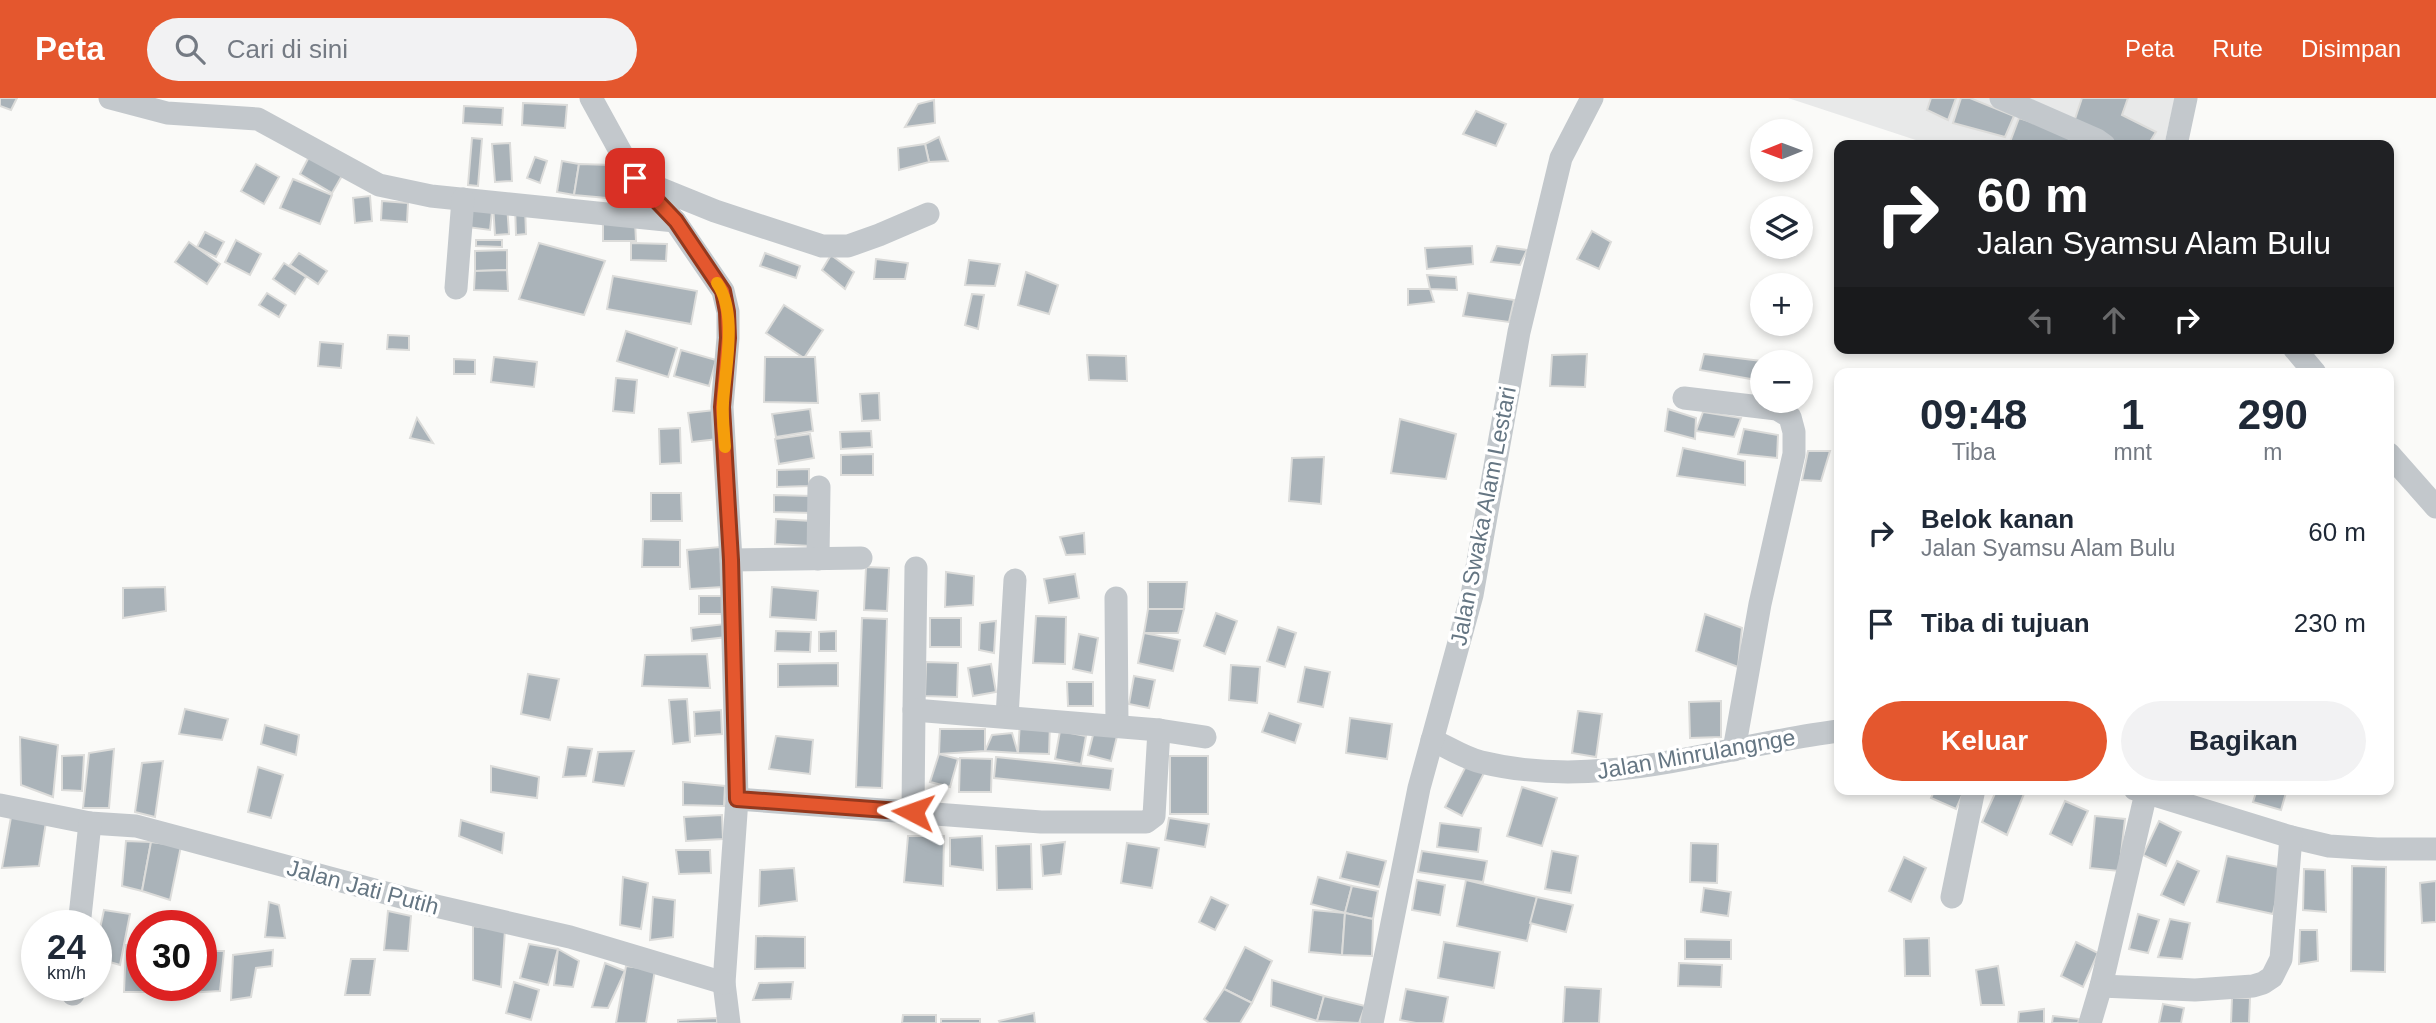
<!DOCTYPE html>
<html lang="id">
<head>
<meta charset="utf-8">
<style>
  :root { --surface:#fff; --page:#f2f2f3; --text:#1f2937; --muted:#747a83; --accent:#e4572e }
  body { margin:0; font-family:Helvetica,sans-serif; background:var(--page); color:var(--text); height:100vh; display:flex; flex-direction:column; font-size:26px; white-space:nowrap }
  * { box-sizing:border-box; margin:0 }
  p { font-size:23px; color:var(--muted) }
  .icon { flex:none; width:38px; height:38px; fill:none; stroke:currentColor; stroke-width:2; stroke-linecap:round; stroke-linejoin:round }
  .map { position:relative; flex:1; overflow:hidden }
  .details { position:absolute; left:1834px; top:270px; width:560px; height:427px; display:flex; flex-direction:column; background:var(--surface); border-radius:14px; box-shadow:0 4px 10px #0003 }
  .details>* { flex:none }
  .top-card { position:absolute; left:1834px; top:42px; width:560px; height:214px; border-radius:14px; box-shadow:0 4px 10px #0003; background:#202124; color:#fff; overflow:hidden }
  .needle { width:46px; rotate:269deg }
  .fabs { position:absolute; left:1750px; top:21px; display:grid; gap:14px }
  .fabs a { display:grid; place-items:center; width:63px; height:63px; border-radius:50%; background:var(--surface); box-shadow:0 4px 10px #0003; font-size:35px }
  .speed { position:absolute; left:21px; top:812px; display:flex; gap:14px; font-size:35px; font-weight:700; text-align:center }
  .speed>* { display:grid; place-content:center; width:91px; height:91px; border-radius:50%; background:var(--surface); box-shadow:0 4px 10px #0003; line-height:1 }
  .speed small { font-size:18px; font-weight:400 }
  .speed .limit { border:10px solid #d22; background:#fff; color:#111 }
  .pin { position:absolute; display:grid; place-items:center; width:60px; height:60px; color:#fff; margin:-30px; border-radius:14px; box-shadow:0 4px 10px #0006 }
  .me { position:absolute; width:77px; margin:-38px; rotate:274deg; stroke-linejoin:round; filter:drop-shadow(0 0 5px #0008) }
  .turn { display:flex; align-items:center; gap:24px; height:147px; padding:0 28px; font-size:32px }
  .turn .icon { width:91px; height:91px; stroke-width:2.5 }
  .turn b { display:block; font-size:49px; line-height:60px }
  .lanes { display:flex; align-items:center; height:66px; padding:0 28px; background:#0003; justify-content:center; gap:35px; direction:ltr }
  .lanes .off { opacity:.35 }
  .eta { display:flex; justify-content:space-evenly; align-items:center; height:119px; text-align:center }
  .eta b { font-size:42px; font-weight:700; line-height:49px }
  .button { display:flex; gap:14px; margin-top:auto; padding:14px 28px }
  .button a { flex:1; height:80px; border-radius:42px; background:var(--accent); color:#fff; font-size:28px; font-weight:700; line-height:80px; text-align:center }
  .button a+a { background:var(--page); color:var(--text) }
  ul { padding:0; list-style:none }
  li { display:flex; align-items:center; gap:21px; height:91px; padding:0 28px }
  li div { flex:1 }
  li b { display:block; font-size:26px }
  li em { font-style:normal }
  header { display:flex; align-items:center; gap:42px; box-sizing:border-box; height:98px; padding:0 35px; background:var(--accent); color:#fff }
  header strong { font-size:33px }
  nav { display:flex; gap:38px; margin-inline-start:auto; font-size:24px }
  .search { width:490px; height:63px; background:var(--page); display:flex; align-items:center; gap:18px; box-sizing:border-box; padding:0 24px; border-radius:38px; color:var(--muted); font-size:26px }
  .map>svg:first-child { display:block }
  .built { fill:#e8e9e9 }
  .building { fill:#aab3b9; stroke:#dcdcda; stroke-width:2 }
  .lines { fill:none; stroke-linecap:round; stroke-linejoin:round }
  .minor { stroke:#c3c8cc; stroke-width:23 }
  .route-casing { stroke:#94391e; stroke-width:18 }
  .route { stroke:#e4572e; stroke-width:12 }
  .slow { stroke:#f59e0b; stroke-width:12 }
  .labels { text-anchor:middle; stroke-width:7; stroke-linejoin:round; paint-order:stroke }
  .street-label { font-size:23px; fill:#657683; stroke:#fff }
</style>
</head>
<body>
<header>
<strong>Peta</strong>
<div class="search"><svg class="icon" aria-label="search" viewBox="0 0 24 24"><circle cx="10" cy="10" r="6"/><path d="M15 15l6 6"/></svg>Cari di sini</div>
<nav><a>Peta</a><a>Rute</a><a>Disimpan</a></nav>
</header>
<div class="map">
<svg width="2436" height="925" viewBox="0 0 2436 925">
  <rect width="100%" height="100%" fill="#fafaf8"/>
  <!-- built -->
  <polygon class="built" points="1788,0 2175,0 2164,47 1931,47"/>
  <!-- building -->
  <g class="building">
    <polygon points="0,0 17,0 11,12 0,8"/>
    <polygon points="1931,0 1956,0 1948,22 1927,12"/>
    <polygon points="1961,0 1970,0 2014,18 2005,39 1953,25"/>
    <polygon points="2082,0 2128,0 2122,17 2156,34 2148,47 2113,47 2074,24"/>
    <polygon points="934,2 935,25 905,29 918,6"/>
    <polygon points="523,5 567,7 565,30 522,27"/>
    <polygon points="464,8 503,10 502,27 463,25"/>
    <polygon points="1476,13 1506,26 1496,48 1463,36"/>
    <polygon points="2019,20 2072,37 2067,47 2017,47 2010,44"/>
    <polygon points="939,39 948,63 929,64 925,46"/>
    <polygon points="472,40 482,41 478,88 468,87"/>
    <polygon points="510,45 512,83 495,84 492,46"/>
    <polygon points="925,46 929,64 899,72 898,50"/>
    <polygon points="310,57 343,76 332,95 300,76"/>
    <polygon points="535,59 547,63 540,85 527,80"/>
    <polygon points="562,63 579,66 574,97 557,94"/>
    <polygon points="256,66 279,79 264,106 241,93"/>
    <polygon points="579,66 612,67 618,84 618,101 574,97"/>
    <polygon points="293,81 332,97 320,126 280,110"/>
    <polygon points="370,98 372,123 355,125 353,100"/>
    <polygon points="382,103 408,105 407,124 381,122"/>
    <polygon points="507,106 509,136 495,137 493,107"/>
    <polygon points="515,108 525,108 526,136 516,137"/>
    <polygon points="469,111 492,113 490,132 467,129"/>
    <polygon points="635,123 636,143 603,143 603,124"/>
    <polygon points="1592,133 1611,144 1599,171 1577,161"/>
    <polygon points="205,134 224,144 216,159 197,149"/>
    <polygon points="236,142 261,156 250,177 225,164"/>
    <polygon points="476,142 502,142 502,149 476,148"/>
    <polygon points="189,144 220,166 207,186 175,164"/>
    <polygon points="539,145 605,163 584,217 519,201"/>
    <polygon points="631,145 667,146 666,163 631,162"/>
    <polygon points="1472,148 1473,166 1427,171 1425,150"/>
    <polygon points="1497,148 1527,152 1520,167 1491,164"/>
    <polygon points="507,152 507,172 475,173 475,153"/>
    <polygon points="299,155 327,173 318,186 290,167"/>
    <polygon points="765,155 800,168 796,180 760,168"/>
    <polygon points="831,157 854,174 845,191 822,172"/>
    <polygon points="876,161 908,165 905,181 874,181"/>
    <polygon points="969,162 1000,166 995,188 965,187"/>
    <polygon points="284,165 306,179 295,196 273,181"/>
    <polygon points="507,172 508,193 474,192 475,173"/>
    <polygon points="1026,174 1058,187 1049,216 1018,207"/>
    <polygon points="1427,177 1456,179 1457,192 1430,191"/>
    <polygon points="613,178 697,193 691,226 607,211"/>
    <polygon points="1408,191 1430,191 1434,204 1408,207"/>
    <polygon points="267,195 286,207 279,219 259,207"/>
    <polygon points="1468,195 1514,202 1509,224 1463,218"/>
    <polygon points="972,196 984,197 978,231 965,227"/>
    <polygon points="784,207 823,232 804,260 766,235"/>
    <polygon points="626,233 677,250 668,279 617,263"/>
    <polygon points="388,237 409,238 409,252 387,251"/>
    <polygon points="320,244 343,246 341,270 318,268"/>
    <polygon points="681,252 716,262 709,288 674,278"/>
    <polygon points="1587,256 1585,289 1550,288 1552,257"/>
    <polygon points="1704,256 1770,264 1762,264 1762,283 1700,272"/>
    <polygon points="1087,257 1126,258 1127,283 1089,282"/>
    <polygon points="494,259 537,264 534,289 491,284"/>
    <polygon points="765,259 815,259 818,305 764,304"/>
    <polygon points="454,261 475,262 475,276 454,276"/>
    <polygon points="616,280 637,282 634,315 613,313"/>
    <polygon points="879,295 880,322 862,323 860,296"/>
    <polygon points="810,311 813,333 776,339 772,316"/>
    <polygon points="1668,311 1696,320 1695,341 1665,333"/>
    <polygon points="715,312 718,341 692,344 688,315"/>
    <polygon points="1703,314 1741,320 1734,339 1696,333"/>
    <polygon points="417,320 433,345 410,340"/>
    <polygon points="1400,321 1456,336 1446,381 1391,375"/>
    <polygon points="680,330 681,365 660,366 659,331"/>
    <polygon points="1744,331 1778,337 1777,360 1738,356"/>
    <polygon points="871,333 872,349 841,351 840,334"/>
    <polygon points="810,336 814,360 779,366 775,341"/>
    <polygon points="1683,350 1745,363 1745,387 1677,378"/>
    <polygon points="1808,353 1830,353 1821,383 1802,382"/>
    <polygon points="873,356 873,377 841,377 841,357"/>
    <polygon points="1324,359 1321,406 1289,403 1292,360"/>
    <polygon points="809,371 809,388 777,389 777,372"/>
    <polygon points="651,395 681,395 682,423 651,423"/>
    <polygon points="774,397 812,398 812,415 774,414"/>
    <polygon points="776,421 813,423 811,448 775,446"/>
    <polygon points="1084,435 1085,456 1066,457 1060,439"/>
    <polygon points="643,441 680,442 680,469 642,469"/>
    <polygon points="720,449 723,489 690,491 687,452"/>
    <polygon points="866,469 889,470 887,513 864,512"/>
    <polygon points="946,474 974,478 973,507 945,509"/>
    <polygon points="1075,476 1079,500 1049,505 1044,481"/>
    <polygon points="1148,484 1187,484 1184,511 1148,511"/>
    <polygon points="165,489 166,513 123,520 123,490"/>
    <polygon points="772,489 818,493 816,522 770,519"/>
    <rect x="699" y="498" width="28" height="18"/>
    <polygon points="1148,511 1184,511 1178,535 1144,535"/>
    <polygon points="1216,515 1237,523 1225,556 1204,548"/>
    <polygon points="1705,516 1742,530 1738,569 1696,553"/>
    <polygon points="1036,518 1066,519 1065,566 1033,565"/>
    <polygon points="862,520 887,521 882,690 856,689"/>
    <rect x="930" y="520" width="31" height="29"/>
    <polygon points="996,523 994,555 979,552 980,525"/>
    <polygon points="725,526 727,539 692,543 691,530"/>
    <polygon points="1278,529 1296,535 1285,569 1267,563"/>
    <polygon points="776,533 811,534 810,554 775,553"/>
    <polygon points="836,533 836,553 819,553 819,534"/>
    <polygon points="1144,535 1180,542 1173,573 1138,565"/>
    <polygon points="1079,536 1098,540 1092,575 1073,571"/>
    <polygon points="707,556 710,590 642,588 645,557"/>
    <polygon points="926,564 958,565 957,599 925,598"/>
    <polygon points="838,565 838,588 778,589 778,566"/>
    <polygon points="991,566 996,594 973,598 968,570"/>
    <polygon points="1231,567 1260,569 1257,605 1229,602"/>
    <polygon points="1305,569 1330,574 1323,609 1298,604"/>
    <polygon points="528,576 559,581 550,622 521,616"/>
    <polygon points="1134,578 1155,582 1149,610 1129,606"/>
    <polygon points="1067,584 1093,584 1093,608 1068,608"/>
    <polygon points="687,601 690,644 673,646 669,602"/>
    <polygon points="1721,603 1721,639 1690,640 1689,604"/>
    <polygon points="185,611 228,621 222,642 179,636"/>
    <polygon points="721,612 722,636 695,638 694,614"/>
    <polygon points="1578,613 1602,616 1596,659 1572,655"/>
    <polygon points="1269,615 1301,626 1295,645 1262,634"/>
    <polygon points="1350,620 1392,626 1387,661 1346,655"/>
    <polygon points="1020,624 1050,625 1049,656 1018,655"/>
    <polygon points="265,627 299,637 296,657 261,646"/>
    <polygon points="1095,629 1118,634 1111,663 1088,657"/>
    <polygon points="940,631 985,631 985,653 939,656"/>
    <polygon points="1060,633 1086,638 1081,666 1055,661"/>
    <polygon points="1012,635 1018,655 985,653 992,637"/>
    <polygon points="776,638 813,642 810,676 769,671"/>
    <polygon points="20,639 58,647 53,699 21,687"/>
    <polygon points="568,649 592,651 586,678 563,679"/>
    <polygon points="114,651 109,710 83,710 89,655"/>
    <polygon points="634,653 624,688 593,684 598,654"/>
    <polygon points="939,656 958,661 950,689 930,684"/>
    <polygon points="84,657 82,693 62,692 62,658"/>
    <rect x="1170" y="658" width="38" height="58"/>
    <polygon points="996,659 1113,671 1110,692 994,680"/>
    <polygon points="960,660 992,661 991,694 959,694"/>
    <polygon points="163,663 155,719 135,714 142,665"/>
    <polygon points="1467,666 1484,675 1462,718 1445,709"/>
    <polygon points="491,668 539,679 537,700 491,694"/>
    <polygon points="258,669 283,677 271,720 248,714"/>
    <polygon points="683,684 725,688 724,708 683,707"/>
    <polygon points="1522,689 1557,700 1542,748 1507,738"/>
    <polygon points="1935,691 1965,691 1956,711 1931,700"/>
    <polygon points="1997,691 2026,691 2007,737 1982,724"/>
    <polygon points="2257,691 2287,691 2281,712 2253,704"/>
    <polygon points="2065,703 2088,713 2072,747 2050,736"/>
    <polygon points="722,717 723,741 686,743 684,719"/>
    <polygon points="2095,718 2125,721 2119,773 2090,770"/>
    <polygon points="11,719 46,724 39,768 2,770"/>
    <polygon points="1169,720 1209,726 1205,749 1165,742"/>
    <polygon points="461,722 504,735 502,755 459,738"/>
    <polygon points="2159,723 2181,734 2166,768 2143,757"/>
    <polygon points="1440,725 1481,730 1478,754 1437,749"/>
    <polygon points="908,738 944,738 943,788 904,784"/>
    <polygon points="982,738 983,772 950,768 950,740"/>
    <polygon points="126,743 151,744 142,793 122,788"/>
    <polygon points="151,744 181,748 170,802 142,793"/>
    <polygon points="1065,744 1061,776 1043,778 1041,747"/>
    <polygon points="1127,745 1159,750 1152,790 1121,785"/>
    <polygon points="1691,745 1718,746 1717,785 1690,784"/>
    <polygon points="1031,746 1032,791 997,792 996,748"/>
    <polygon points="676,752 710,752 711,775 679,776"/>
    <polygon points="1422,753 1487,763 1483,784 1418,774"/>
    <polygon points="1552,753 1578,758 1571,795 1545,791"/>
    <polygon points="1347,754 1386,763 1379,789 1340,780"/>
    <polygon points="2227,758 2283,770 2273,816 2217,804"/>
    <polygon points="1904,759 1926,770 1911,804 1889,793"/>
    <polygon points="2177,763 2199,773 2184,807 2161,797"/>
    <polygon points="2352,768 2386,769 2385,874 2351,873"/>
    <polygon points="794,770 797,803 759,808 760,772"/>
    <polygon points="2304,771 2325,772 2326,814 2303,812"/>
    <polygon points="623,779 648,785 641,831 620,827"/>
    <polygon points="1318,779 1352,788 1345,815 1311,806"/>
    <polygon points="1417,782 1445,787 1440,817 1412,812"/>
    <polygon points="1466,782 1537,799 1527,843 1457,828"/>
    <polygon points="2436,783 2436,824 2422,825 2420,785"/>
    <polygon points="1352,788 1378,793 1373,821 1345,815"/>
    <polygon points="1704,790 1731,794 1728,818 1701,814"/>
    <polygon points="653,799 675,802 673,839 650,842"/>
    <polygon points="1211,799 1228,807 1215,832 1199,824"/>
    <polygon points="1537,799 1573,807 1566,834 1530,825"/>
    <polygon points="269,804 279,807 285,840 265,839"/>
    <polygon points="104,812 130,816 120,867 96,860 96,849"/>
    <polygon points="1313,812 1345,815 1342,857 1309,854"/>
    <polygon points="388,813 411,818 408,853 384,852"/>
    <polygon points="1345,815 1373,821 1372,858 1342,857"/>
    <polygon points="2138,816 2159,822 2148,855 2129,851"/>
    <polygon points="2170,821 2190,825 2182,861 2158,859"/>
    <polygon points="473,828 505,832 501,889 473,882"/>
    <polygon points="2300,832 2317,832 2318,863 2299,866"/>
    <polygon points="756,838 805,839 805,870 755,871"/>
    <polygon points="1929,840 1930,878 1905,878 1904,841"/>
    <polygon points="1685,841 1731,842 1731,861 1685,861"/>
    <polygon points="1444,844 1500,854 1494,890 1438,880"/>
    <polygon points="2076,844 2098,855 2083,889 2061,878"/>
    <polygon points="529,846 558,851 548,887 520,880"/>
    <polygon points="126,847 142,847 142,887 148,887 148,894 124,894"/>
    <polygon points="1245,849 1272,863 1252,905 1224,891"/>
    <polygon points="558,851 579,863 573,889 554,887"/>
    <polygon points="273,852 272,868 256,870 251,899 231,902 233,857"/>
    <polygon points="201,853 224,853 220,893 186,895 188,887 201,887"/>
    <polygon points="351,861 375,861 370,897 345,897"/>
    <polygon points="605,865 625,873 608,910 592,909"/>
    <polygon points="1679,865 1722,867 1721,889 1678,888"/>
    <polygon points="626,868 655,872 646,925 616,925"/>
    <polygon points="1998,868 2004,907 1981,907 1976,872"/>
    <polygon points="1272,882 1324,898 1317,923 1271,908"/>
    <polygon points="514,884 539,892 531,922 506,915"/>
    <polygon points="793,884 791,901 753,902 759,885"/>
    <polygon points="149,887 181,887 181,897 148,894"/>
    <polygon points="1565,889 1601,891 1599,925 1563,925"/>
    <polygon points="1224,891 1252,905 1240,925 1209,925 1204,921"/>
    <polygon points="1406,891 1448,899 1443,925 1416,925 1400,922"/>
    <polygon points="1324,898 1365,908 1359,925 1317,923"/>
    <polygon points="2232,900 2250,900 2249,925 2231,925"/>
    <polygon points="2163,906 2184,910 2181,925 2159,925"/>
    <polygon points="2044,911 2044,925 2018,925 2019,914"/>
    <polygon points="1034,915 1035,925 1000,925 999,923"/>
    <polygon points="903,917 936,917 936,925 902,925"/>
    <polygon points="2053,918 2079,921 2078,925 2052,925"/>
    <polygon points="717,920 717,925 678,925 678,922"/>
    <rect x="941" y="921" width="39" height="4"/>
  </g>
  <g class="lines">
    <!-- minor -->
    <g class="minor">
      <polyline points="110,0 167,15 258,21 379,87 431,98 675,123"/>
      <polyline points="591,0 635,80 675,123 723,193 728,214 728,240 722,309 731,462 737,701 724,885 729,925"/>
      <polyline points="2001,0 2097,42 2104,47"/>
      <polyline points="2176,47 2186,0"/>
      <polyline points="641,83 715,113 822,148 848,148 879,137 928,116"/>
      <polyline points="456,190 463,101"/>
      <polyline points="2294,250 2315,275"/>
      <polyline points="1684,300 1777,311 1790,319 1794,334 1794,356 1760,506 1734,652"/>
      <polyline points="2389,356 2436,409"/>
      <polyline points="818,461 819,389"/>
      <polyline points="731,462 861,460"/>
      <polyline points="1116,500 1117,628"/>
      <polyline points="914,612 916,470"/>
      <polyline points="1007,619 1015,482"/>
      <path d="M1432,642c16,7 32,18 49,22 123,30 237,-16 358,-31"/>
      <polyline points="2135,691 2291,739 2329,748 2377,751 2436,751"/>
      <polyline points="737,701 1041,724 1146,724 1154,718 1159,632"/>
      <polyline points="0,707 90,725 136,728 427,806 570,839 724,885"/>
      <polyline points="913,714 914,612 1159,632 1205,639"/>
      <polyline points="1952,799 1974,691"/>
      <polyline points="79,828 90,725"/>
      <polyline points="2101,888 2195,892 2253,888 2263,885 2272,879 2281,861 2291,739"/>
      <polyline points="73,896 74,887"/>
      <polyline points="1372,925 1419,690 1472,497 1519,234 1561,60 1592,0"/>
      <polyline points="2090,925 2101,888 2146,695"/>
    </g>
  </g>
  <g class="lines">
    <!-- route casing -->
    <g class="route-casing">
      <polyline id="route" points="635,80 676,123 723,193 727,214 728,240 722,309 731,462 737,701 913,714"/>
    </g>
    <!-- route -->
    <use href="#route" class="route"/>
    <!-- slow -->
    <path class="slow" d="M717,185c21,30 8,85 6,120 -1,14 1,29 2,44"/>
  </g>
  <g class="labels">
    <!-- street labels -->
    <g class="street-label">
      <text transform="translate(1483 418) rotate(-79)" y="8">Jalan Swaka Alam Lestari</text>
      <text transform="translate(1696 656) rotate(-10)" y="8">Jalan Minrulangnge</text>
      <text transform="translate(363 789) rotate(15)" y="8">Jalan Jati Putih</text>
    </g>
  </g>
</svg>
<div class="fabs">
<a><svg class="needle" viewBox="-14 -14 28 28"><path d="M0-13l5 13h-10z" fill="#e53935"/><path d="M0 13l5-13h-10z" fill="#747a83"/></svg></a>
<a><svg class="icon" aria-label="layers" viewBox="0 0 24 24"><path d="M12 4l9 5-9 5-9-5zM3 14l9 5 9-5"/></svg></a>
<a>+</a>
<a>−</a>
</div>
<div class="speed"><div>24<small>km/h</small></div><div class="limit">30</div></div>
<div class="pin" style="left:635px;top:80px;background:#d93025"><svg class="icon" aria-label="arrive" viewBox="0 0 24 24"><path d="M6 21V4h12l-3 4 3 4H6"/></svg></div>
<svg class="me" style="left:913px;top:714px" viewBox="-20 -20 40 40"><path d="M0-17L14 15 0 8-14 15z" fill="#e4572e" stroke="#fff" stroke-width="4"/></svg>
<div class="top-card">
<div class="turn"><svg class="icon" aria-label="right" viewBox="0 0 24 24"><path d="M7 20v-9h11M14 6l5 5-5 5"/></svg><div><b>60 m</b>Jalan Syamsu Alam Bulu</div></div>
<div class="lanes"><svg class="icon off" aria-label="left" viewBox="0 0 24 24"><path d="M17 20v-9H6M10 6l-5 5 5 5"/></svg><svg class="icon off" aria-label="ahead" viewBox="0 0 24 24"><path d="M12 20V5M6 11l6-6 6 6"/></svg><svg class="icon" aria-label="right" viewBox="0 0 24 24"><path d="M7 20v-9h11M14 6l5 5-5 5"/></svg></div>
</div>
<section class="details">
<div class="eta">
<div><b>09:48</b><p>Tiba</p></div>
<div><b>1</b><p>mnt</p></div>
<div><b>290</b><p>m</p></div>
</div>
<ul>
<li><svg class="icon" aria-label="right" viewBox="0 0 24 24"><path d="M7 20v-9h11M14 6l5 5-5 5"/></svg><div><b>Belok kanan</b><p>Jalan Syamsu Alam Bulu</p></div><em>60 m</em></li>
<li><svg class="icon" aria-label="arrive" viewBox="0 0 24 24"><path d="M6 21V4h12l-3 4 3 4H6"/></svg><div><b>Tiba di tujuan</b></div><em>230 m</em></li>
</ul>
<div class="button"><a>Keluar</a><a>Bagikan</a></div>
</section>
</div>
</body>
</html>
